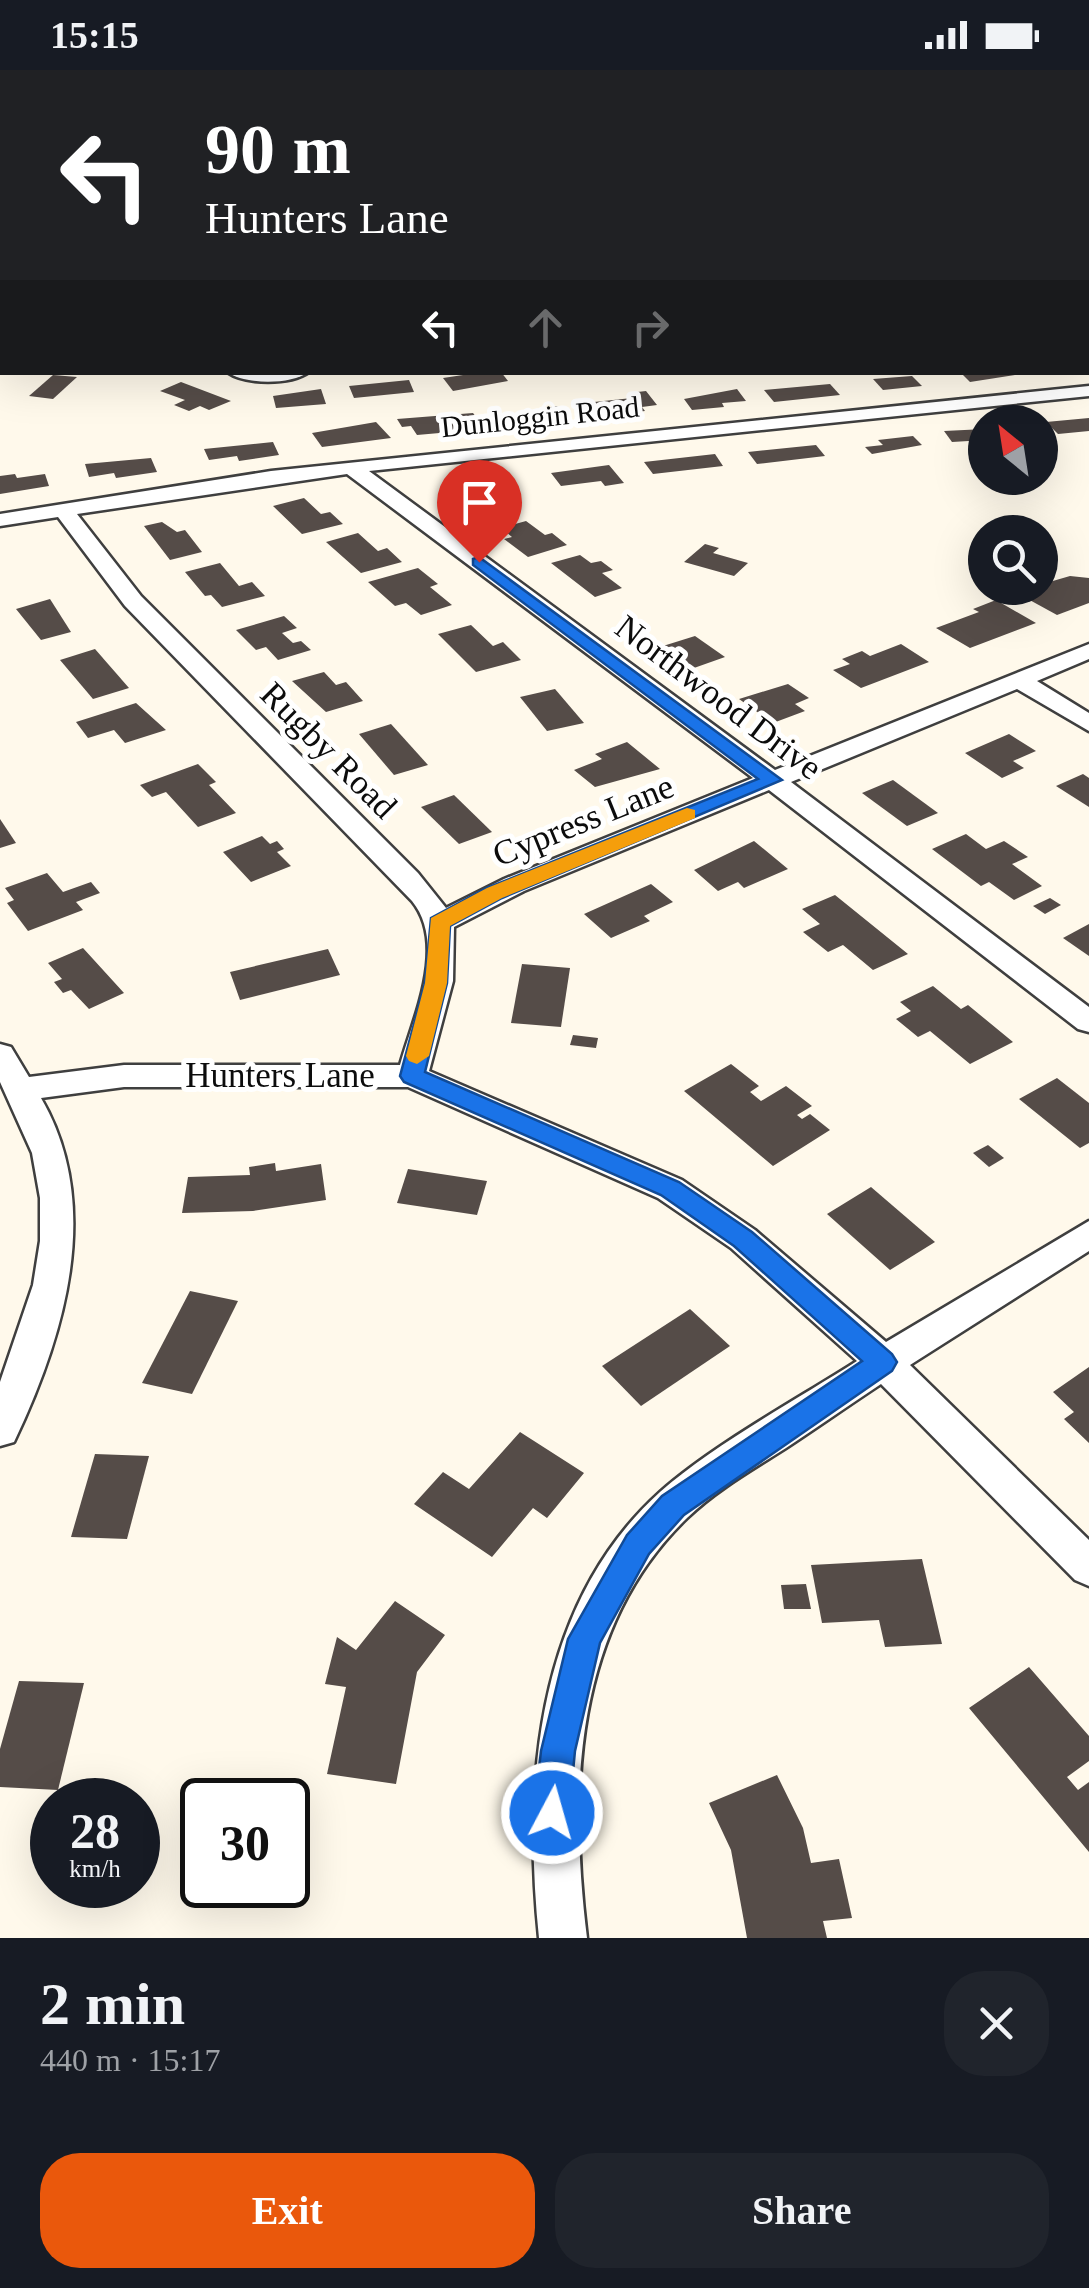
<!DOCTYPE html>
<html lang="en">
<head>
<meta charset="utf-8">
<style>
  :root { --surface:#171b24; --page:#20242c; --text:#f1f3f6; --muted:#9ea1a6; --accent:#ea580c }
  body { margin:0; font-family:Georgia,serif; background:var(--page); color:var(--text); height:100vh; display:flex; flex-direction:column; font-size:38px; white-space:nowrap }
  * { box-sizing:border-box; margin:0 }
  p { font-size:32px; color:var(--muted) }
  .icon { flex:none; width:55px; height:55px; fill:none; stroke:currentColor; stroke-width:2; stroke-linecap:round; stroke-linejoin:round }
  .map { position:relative; height:1868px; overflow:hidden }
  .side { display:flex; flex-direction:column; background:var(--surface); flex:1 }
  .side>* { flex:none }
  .banner { position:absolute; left:0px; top:0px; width:1090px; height:305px; box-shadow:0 10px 40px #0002; background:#202124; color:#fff; overflow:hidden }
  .needle { width:65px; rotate:330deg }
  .fabs { position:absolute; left:968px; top:335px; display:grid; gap:20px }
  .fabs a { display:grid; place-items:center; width:90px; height:90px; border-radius:50%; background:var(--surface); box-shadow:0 10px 40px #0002; font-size:50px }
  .speed { position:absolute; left:30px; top:1708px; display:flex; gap:20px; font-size:50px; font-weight:700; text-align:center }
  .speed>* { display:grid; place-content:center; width:130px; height:130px; border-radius:50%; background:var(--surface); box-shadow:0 10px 40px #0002; line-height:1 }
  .speed small { font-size:25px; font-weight:400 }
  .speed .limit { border:5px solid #111; border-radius:15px; background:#fff; color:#111 }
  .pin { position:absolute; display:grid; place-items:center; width:85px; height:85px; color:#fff; margin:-102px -42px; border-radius:50% 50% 50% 0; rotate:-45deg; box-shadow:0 0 10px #0007 }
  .pin .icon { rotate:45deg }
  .me { position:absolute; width:110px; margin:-55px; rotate:6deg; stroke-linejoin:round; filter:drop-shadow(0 0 8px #0008) }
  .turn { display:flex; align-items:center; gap:35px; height:210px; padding:0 40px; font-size:45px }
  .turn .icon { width:130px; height:130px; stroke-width:2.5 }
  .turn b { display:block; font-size:70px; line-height:85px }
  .lanes { display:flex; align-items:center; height:95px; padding:0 40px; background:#0003; justify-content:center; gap:50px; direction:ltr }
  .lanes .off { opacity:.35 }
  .round { display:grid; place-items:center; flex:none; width:105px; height:105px; border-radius:40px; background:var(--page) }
  .overview { display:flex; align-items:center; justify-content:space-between; height:170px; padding:0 40px }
  h1 { font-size:60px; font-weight:700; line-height:75px }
  .button { display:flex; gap:20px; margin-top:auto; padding:20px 40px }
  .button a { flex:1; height:115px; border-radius:40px; background:var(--accent); color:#fff; font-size:40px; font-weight:700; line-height:115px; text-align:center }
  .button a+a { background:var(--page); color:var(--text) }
  .status { display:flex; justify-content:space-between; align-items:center; height:70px; padding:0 50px; background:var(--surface); direction:ltr }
  .status svg { height:28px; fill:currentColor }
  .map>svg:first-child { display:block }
  .building { fill:#554c48 }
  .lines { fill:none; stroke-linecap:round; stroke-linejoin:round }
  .service-casing { stroke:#3f3f3f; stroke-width:5 }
  .minor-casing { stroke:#3f3f3f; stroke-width:5 }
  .tertiary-casing { stroke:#3f3f3f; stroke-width:4 }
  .service { fill:#fff; fill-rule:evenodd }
  .minor { fill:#fff; fill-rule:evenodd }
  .tertiary { fill:#fff; fill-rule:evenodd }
  .rail-casing { stroke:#c51b33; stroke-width:5 }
  .rail { stroke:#fff; stroke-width:4; stroke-dasharray:10; stroke-linecap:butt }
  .route { fill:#1a73e8; stroke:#114b97; stroke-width:2.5 }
  .slow { fill:#f59e0b }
  .labels { text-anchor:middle; stroke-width:10; stroke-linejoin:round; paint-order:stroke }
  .far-street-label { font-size:30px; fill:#0c0c0c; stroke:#fff }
  .street-label { font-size:35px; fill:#0c0c0c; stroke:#fff }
</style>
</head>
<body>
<div class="status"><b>15:15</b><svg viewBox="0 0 49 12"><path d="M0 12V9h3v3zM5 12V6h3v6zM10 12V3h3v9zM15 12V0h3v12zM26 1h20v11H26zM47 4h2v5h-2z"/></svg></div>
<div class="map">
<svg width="1089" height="1868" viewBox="0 0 1089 1868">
  <rect width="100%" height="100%" fill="#fff9eb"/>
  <!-- building -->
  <g class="building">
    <polygon points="483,302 501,302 508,311 453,321 443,308"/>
    <polygon points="960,302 1015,302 1015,305 970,312"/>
    <polygon points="53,305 77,307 53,329 29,326"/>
    <polygon points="912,306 922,316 883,320 873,309"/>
    <polygon points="409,310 414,322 354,328 349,316"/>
    <polygon points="181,312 231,331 209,340 200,336 189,341 174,335 185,330 160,321"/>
    <polygon points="830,314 840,325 774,332 764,320"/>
    <polygon points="321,319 326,334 276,338 273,326"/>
    <polygon points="737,319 746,331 722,333 724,337 692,340 684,329"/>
    <polygon points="646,321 657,335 642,337 645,341 604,346 594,332 632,328 629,323"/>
    <polygon points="557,336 567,350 512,355 505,345"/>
    <polygon points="473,343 485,359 417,365 411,356 402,357 397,349"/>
    <polygon points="1089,348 1089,361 1058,364 1046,352"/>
    <polygon points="376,352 391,368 322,377 312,363"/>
    <polygon points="985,359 985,370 952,372 944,361"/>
    <polygon points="913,366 922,375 872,384 865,377 883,375 878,370"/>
    <polygon points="273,372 279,385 239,391 237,386 209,390 204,379"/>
    <polygon points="816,375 825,386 757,394 748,382"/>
    <polygon points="715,384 723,396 653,404 644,392"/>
    <polygon points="151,388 157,402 116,408 114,403 89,407 85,394"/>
    <polygon points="609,395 624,413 605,416 601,411 561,416 551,403"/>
    <polygon points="15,404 17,408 45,404 49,416 0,424 0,406"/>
    <polygon points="469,409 483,420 494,417 506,425 493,429 499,432 477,438 442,416"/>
    <polygon points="304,428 321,444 330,442 343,454 302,464 273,436"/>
    <polygon points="526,451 545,465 552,463 567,475 528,487 504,469 512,467 501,458"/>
    <polygon points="162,452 177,462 185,460 202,482 170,490 144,456"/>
    <polygon points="358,463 378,481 387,478 402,492 361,503 326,472"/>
    <polygon points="705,474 719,478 713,483 748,493 734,506 684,492"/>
    <polygon points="580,485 591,493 601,491 613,500 602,503 622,518 595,527 551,493"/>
    <polygon points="220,493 239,516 252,512 265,526 222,537 211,525 205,526 185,502"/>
    <polygon points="418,498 438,514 430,517 452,535 421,545 406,533 395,536 368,512"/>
    <polygon points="1070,506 1089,508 1089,533 1057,545 1015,522"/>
    <polygon points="50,529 71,562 41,570 16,539"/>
    <polygon points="996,530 1036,553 970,578 936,558 979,542 973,539"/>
    <polygon points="284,546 297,558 282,563 293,573 301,571 311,580 278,590 266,577 256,580 236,560"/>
    <polygon points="471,555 493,576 503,572 521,590 476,602 438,564"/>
    <polygon points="695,566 725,587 694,598 663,576"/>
    <polygon points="901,574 929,592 861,618 833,600 850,594 842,589 862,581 870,586"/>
    <polygon points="95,579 129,618 93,629 60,590"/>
    <polygon points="324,602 336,615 346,612 363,631 326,642 292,611"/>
    <polygon points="788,614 809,628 795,634 805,641 773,653 739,629"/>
    <polygon points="555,619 584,653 547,661 520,627"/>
    <polygon points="136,633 166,660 125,673 114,660 88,668 76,652"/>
    <polygon points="391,654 428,695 394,705 359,664"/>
    <polygon points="1009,664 1036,681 1013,691 1024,698 1002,708 965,683"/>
    <polygon points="627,672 660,699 595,717 574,700 602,689 595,684"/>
    <polygon points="198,694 216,712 209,715 236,743 198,757 166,722 152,727 140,715"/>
    <polygon points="1083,704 1089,708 1089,737 1056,716"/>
    <polygon points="893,710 938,743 907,756 862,723"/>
    <polygon points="454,725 492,762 459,774 421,737"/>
    <polygon points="0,749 16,773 0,778"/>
    <polygon points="966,764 986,779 1004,771 1028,787 1012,794 1042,816 1014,830 989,812 981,816 932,779"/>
    <polygon points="262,766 270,774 277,771 284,779 277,782 291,796 251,812 223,782"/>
    <polygon points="754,771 788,799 744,818 738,812 718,821 694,800"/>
    <polygon points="47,803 63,822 91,812 100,823 76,832 83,840 28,861 7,833 14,830 5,818"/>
    <polygon points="651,814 673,832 644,846 650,851 611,868 584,844"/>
    <polygon points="835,825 908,884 873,900 843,875 828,882 803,862 820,854 802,839"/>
    <polygon points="1050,828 1061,835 1045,844 1033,836"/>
    <polygon points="1089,854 1089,886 1063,868"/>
    <polygon points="83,878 124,923 89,939 71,920 63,923 54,912 62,909 48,893"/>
    <polygon points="328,879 340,905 240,930 230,902"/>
    <polygon points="522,894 570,898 561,957 511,953"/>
    <polygon points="933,916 961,939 968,935 1013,972 970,994 930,961 918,967 896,949 911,941 900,932"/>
    <polygon points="573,965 598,968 596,978 570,975"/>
    <polygon points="731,994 759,1016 750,1022 761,1031 786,1016 812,1036 797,1045 802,1049 810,1044 830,1060 773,1096 684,1021"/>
    <polygon points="1057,1008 1089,1033 1089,1073 1080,1078 1019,1029"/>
    <polygon points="988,1075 1004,1088 989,1097 973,1083"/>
    <polygon points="275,1093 276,1101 321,1094 326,1130 253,1141 182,1143 188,1107 250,1105 249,1097"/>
    <polygon points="408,1099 487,1111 477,1145 397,1133"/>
    <polygon points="871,1117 935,1172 890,1200 827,1144"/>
    <polygon points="190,1221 238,1231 192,1324 142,1313"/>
    <polygon points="690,1239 730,1276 641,1336 602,1296"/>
    <polygon points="1089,1297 1089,1373 1064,1349 1074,1342 1053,1322"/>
    <polygon points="520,1362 584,1403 547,1448 533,1438 492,1487 414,1434 443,1402 469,1419"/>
    <polygon points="95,1384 149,1386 127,1469 71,1467"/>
    <polygon points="922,1489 942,1574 885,1577 879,1550 822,1553 811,1495"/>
    <polygon points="806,1514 811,1539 784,1539 781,1515"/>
    <polygon points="395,1531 445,1565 417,1602 396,1714 327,1704 346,1617 325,1614 337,1567 356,1580"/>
    <polygon points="1029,1597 1089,1666 1089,1691 1067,1707 1078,1720 1089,1712 1089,1782 969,1638"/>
    <polygon points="19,1611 84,1613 58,1720 0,1717 0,1679"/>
    <polygon points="777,1705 803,1758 811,1793 839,1789 852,1848 823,1851 827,1868 747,1868 731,1780 709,1733"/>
  </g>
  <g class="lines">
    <!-- service casing -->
    <g class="service-casing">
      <g id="service">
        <polygon points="258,0 357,0 360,2 255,2"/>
        <rect x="0" y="10" width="2" height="4"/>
        <polygon points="2,29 2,34 0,35 0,30"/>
        <rect x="0" y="147" width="2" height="4"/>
      </g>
    </g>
    <!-- minor casing -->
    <g class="minor-casing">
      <g id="minor">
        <rect x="0" y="67" width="2" height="8"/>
        <rect x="1088" y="212" width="1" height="10"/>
        <path d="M227,302h82c-19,13 -63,13 -82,0z"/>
        <path d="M1089,316v10l-720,75 406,299 314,-126v15l-52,22 52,32v18l-72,-42 -226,93 298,225v25l-11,-3 -309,-239 -245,101 -70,36 -1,54 -24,90 253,109 73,50 131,112 203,-121v30l-179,114 179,175v46l-14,-6 -194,-196c-32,21 -63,43 -95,64 -33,21 -70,42 -99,70 -114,110 -118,273 -100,420h-48c-16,-155 -3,-334 121,-446 53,-47 136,-92 197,-131l-126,-113 -73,-50 -250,-111h-284l-83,11c63,108 23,239 -27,344l-14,4v-64l33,-97 7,-44v-43l-8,-45 -32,-71v-38l11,3 18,30 95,-12h276c13,-47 48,-120 12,-164l-287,-295 -67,-89 -58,9v-12l271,-43zM347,404l406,304 -249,101 -58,29 -28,-35 -277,-277 -64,-82z"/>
      </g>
    </g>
    <!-- tertiary casing -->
    <g class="tertiary-casing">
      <rect id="tertiary" x="1088" y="124" width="1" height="10"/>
    </g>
    <!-- service -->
    <use href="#service" class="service"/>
    <!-- minor -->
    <use href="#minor" class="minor"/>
    <!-- tertiary -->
    <use href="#tertiary" class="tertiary"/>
    <!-- rail casing -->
    <g class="rail-casing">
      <polyline id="rail" points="593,0 653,2"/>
    </g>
    <!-- rail -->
    <use href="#rail" class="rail"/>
  </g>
  <!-- route -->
  <polygon class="route" points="479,487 782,710 502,828 450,856 447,913 425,1002 679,1112 752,1162 892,1284 897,1292 892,1301 684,1445 649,1484 600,1573 575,1681 569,1743 564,1755 552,1760 539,1755 534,1743 541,1681 568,1569 627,1465 662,1426 862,1291 734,1176 661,1125 404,1012 400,1006 425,913 431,848 487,818 758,709 473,495 473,489"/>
  <!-- slow -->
  <polygon class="slow" points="687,738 695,740 695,748 502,828 450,856 447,913 429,986 417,994 409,991 406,986 425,913 431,848 487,818"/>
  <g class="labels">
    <!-- far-street labels -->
    <g class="far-street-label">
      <text transform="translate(540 347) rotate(-6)" y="10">Dunloggin Road</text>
    </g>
    <!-- street labels -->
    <g class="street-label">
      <text transform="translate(719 627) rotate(37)" y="12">Northwood Drive</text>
      <text transform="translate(329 680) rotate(45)" y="12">Rugby Road</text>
      <text transform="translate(583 750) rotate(-22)" y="12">Cypress Lane</text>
      <text x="280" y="1017">Hunters Lane</text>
    </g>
  </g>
</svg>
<div class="fabs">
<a><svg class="needle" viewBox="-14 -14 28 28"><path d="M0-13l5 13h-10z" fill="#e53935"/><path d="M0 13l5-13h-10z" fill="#9ea1a6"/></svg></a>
<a><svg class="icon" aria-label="search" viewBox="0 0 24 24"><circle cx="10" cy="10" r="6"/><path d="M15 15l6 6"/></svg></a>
</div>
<div class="speed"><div>28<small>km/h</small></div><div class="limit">30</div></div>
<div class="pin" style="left:479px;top:492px;background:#d93025"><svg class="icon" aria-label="arrive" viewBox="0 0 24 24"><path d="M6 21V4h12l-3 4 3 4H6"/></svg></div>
<svg class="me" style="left:552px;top:1743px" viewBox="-20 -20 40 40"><circle r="17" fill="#1a73e8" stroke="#fff" stroke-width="3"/><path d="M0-11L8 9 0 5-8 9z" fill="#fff"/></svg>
<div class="banner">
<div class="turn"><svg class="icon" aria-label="left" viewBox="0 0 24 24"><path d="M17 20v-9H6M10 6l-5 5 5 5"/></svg><div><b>90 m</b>Hunters Lane</div></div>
<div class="lanes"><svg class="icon" aria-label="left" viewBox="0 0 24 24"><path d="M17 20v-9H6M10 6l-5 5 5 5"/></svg><svg class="icon off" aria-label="ahead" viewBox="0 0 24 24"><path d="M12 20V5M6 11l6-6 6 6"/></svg><svg class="icon off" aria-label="right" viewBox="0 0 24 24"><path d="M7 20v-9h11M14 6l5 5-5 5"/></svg></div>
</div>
</div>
<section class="side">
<div class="overview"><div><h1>2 min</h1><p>440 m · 15:17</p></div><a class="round"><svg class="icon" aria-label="close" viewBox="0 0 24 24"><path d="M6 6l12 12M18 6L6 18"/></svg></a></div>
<div class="button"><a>Exit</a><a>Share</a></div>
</section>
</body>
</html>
